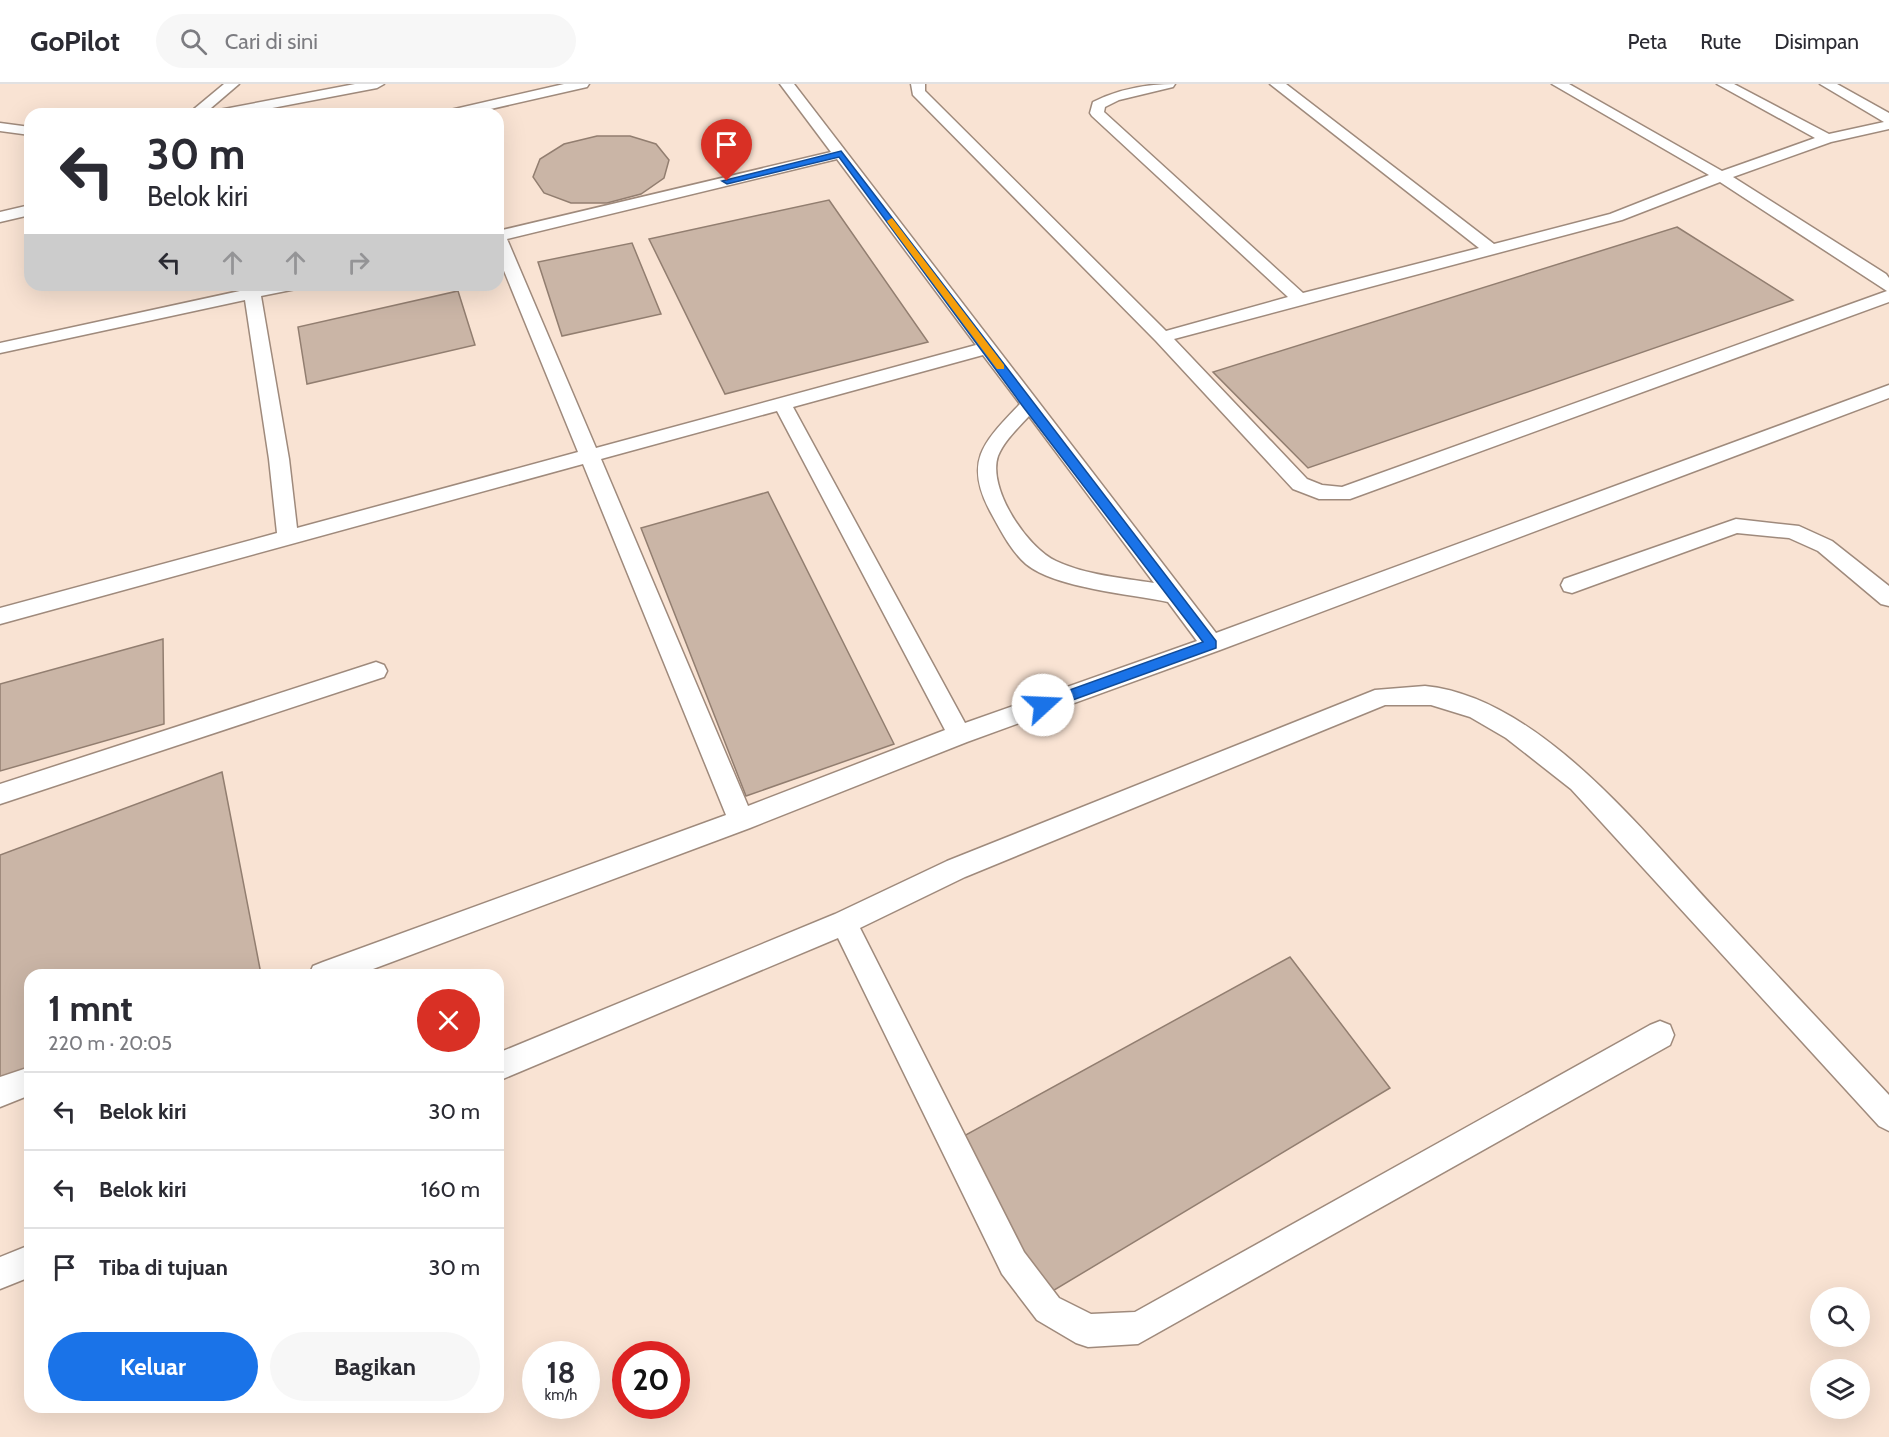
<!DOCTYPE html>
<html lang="id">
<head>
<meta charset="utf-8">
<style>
  :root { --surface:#fff; --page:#f7f7f7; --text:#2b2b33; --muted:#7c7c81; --line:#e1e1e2; --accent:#1a73e8 }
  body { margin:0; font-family:Cabin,sans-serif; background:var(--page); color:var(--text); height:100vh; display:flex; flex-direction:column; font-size:22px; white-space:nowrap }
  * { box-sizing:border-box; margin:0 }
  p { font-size:20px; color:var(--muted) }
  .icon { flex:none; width:33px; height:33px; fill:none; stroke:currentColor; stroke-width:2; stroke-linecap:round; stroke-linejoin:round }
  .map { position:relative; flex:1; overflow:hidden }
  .side { position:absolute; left:24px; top:885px; width:480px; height:444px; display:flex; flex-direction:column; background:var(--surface); border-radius:18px; box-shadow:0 6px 24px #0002 }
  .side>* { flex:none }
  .guide { position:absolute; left:24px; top:24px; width:480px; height:183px; border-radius:18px; box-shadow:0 6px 24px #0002; background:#fff; color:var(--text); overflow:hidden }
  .buttons { position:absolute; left:1810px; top:1203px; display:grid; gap:12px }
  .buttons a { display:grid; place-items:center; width:60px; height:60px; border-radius:50%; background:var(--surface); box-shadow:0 6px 24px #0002; font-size:30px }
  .speed { position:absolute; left:522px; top:1257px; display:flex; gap:12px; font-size:30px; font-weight:700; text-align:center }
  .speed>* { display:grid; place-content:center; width:78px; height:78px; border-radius:50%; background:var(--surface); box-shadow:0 6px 24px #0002; line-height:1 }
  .speed small { font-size:15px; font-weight:400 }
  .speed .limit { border:9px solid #d22; background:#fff; color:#111 }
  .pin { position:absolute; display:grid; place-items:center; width:51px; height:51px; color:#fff; margin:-62px -26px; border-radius:50% 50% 50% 0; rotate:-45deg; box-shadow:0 0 6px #0007 }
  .pin .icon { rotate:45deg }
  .me { position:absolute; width:66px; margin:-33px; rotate:70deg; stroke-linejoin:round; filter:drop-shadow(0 0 4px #0008) }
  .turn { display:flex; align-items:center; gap:21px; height:126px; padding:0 24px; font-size:27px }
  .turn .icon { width:78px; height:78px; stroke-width:2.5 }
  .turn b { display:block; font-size:42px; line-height:51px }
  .lanes { display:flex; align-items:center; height:57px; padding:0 24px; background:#0003; justify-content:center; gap:30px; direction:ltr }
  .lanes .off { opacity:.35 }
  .round { display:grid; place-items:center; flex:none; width:63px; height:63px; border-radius:32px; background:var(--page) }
  .summary { display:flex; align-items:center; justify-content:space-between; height:102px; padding:0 24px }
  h1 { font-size:36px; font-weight:700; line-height:45px }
  .button { display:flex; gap:12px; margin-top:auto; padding:12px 24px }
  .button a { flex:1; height:69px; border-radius:36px; background:var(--accent); color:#fff; font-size:24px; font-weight:700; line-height:69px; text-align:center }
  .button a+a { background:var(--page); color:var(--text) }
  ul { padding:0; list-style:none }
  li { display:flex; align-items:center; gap:18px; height:78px; padding:0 24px; border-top:2px solid var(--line) }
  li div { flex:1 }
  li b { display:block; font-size:22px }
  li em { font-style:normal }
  header { display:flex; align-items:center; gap:36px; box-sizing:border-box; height:84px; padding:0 30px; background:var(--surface); border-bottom:2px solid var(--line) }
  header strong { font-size:28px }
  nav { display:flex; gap:33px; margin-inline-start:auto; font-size:21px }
  .search { width:420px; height:54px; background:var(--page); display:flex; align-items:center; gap:15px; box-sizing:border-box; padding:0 21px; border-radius:33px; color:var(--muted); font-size:22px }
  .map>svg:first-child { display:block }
  .building { fill:#cab5a6; stroke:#927e70; stroke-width:1.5 }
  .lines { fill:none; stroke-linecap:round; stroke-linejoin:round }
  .lane-casing { stroke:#9f8a7c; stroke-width:3 }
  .lane { fill:#fff; fill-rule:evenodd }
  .route { fill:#1a73e8; stroke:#114b97; stroke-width:1.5 }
  .slow { fill:#f59e0b }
</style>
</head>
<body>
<header>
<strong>GoPilot</strong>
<div class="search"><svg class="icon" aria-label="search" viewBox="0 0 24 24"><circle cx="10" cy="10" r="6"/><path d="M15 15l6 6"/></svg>Cari di sini</div>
<nav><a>Peta</a><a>Rute</a><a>Disimpan</a></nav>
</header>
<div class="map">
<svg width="1889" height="1353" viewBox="0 0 1889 1353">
  <rect width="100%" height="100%" fill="#f9e3d3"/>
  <!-- building -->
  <g class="building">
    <polygon points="597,52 630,52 656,60 669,76 664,94 641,110 607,119 571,119 544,109 533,93 540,75 564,60"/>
    <polygon points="829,116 928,258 725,310 649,155"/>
    <polygon points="1677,143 1793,216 1308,384 1213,288"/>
    <polygon points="632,159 661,230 562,252 538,178"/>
    <polygon points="458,207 475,261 307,300 298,243"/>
    <polygon points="768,408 894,660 746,712 641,444"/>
    <polygon points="163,555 164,640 0,687 0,600"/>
    <polygon points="222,688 261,890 30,891 30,988 0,1001 0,771"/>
    <polygon points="1290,873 1390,1004 1046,1211 962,1053"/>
  </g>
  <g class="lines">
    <!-- lane casing -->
    <g class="lane-casing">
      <g id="lane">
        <polygon points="224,0 239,0 204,30 188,30"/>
        <polygon points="355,0 384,0 377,4 241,30 212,30 219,26"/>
        <polygon points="564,0 589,0 587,3 469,30 444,30 446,27"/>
        <path d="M780,0h14l422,549 673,-248v13l-669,252 -253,92 -217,86 -393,147h-48l4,-9 10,-4 403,-147 -143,-351 -583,160v-16l277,-75 -8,-74 -24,-159 -245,53v-10l267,-58h31l-2,4 -35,7 28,163 8,69 281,-76 -80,-196v-25l333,-79zM837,75l139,186 -380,103 -89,-209zM983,271l37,49c-35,37 -57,56 -30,107 10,18 20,39 36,53 29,24 104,30 142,38l29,39 -232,82 -172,-316zM777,327l168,319 -197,76 -147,-347zM1029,332l125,167c-32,-5 -68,-8 -98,-22 -29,-13 -69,-73 -58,-105 6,-15 20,-28 31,-40z"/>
        <path d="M911,0h14v7l241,240 122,-34 -196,-181 -2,-3 3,-11c26,-13 53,-18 82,-18l-2,3 -54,13 -14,7 -1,5 199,181 176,-45 -209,-164h16l208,160 116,-30 99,-39 -157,-91h17l153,87 93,-33 -98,-54h17l95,50 55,-12 -64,-38h17l52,29v16l-58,13 -98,35 153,97 3,4v24l-539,197h-31l-26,-10 -137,-148 -243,-246zM1720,98l167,109 -545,196 -20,-2 -15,-6 -133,-140 448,-119z"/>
        <polygon points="0,39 30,43 30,51 0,47"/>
        <polygon points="30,121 30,131 0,138 0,128"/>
        <polygon points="1736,435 1799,442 1832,457 1889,502 1889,522 1881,520 1818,467 1789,454 1737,449 1572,509 1564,507 1561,501 1564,495"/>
        <polygon points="376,578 384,581 387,587 384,593 0,720 0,700"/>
        <path d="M1425,602c114,11 219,147 293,226 57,61 114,122 171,183v36l-10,-5 -308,-337 -65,-51 -36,-21 -39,-12h-46l-420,172 -105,51 164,324 35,46 32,16 44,-2 515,-287 10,-4 10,4 4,10 -4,10 -532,299 -50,3 -12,-4 -39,-23 -35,-46 -164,-336 -340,143v-28l337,-139 112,-53 428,-171z"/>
        <polygon points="30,983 30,1011 0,1023 0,993"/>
        <polygon points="30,1161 30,1193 0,1205 0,1173"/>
      </g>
    </g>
    <!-- lane -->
    <use href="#lane" class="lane"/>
  </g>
  <!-- route -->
  <polygon class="route" points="841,67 1216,557 1216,564 1048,625 1039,625 1039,617 1203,558 1024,324 839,73 727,100 722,97"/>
  <!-- slow -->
  <polygon class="slow" points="892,134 1004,281 1004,285 997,285 888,139 887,137"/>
</svg>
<div class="buttons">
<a><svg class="icon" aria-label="search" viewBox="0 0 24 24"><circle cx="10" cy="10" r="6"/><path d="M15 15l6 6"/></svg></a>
<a><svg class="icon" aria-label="layers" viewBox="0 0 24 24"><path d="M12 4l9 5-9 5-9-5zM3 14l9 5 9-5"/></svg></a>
</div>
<div class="speed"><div>18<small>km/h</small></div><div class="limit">20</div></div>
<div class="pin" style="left:727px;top:97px;background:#d93025"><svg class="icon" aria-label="arrive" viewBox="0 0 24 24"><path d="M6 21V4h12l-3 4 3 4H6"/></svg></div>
<svg class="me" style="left:1043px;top:621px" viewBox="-20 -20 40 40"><circle r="19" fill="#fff"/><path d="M0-13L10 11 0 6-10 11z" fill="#1a73e8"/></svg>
<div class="guide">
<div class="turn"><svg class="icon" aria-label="left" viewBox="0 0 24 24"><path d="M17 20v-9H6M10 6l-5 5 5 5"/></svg><div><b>30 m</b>Belok kiri</div></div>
<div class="lanes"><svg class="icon" aria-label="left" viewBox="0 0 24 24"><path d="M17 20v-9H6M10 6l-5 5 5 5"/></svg><svg class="icon off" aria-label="ahead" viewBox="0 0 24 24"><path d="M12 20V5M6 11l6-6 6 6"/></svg><svg class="icon off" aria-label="ahead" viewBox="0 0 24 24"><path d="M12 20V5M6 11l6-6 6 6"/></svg><svg class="icon off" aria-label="right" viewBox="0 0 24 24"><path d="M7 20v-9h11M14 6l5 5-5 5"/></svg></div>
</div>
<section class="side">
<div class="summary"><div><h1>1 mnt</h1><p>220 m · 20:05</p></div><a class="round" style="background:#d93025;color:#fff"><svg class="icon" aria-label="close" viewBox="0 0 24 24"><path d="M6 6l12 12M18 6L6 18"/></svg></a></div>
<ul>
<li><svg class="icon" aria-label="left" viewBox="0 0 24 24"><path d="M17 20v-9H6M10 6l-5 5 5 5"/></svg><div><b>Belok kiri</b></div><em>30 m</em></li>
<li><svg class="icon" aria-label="left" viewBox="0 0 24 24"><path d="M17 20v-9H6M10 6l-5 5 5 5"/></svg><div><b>Belok kiri</b></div><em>160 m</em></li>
<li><svg class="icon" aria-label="arrive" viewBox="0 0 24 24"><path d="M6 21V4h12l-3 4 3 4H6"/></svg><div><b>Tiba di tujuan</b></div><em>30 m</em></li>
</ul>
<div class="button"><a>Keluar</a><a>Bagikan</a></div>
</section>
</div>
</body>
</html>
